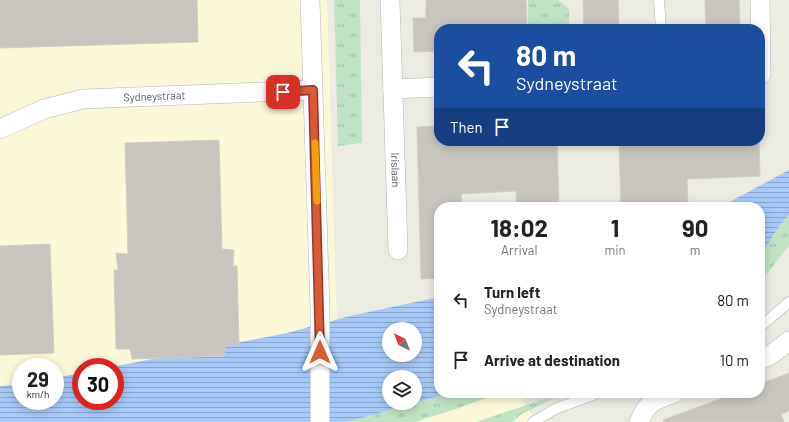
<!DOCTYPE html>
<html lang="en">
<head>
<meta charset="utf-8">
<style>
  :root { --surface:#fff; --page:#f2f2f2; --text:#222; --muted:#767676 }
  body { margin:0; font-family:Barlow,sans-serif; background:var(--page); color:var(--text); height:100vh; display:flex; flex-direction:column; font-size:15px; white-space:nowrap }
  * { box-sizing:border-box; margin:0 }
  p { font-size:13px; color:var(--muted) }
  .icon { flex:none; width:22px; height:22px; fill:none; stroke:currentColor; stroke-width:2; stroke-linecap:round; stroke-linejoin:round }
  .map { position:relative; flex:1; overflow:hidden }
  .sheet { position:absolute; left:434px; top:202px; width:331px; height:196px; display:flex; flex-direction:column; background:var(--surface); border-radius:16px; box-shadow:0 2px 10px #0003 }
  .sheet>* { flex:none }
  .hud { position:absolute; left:434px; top:24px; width:331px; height:122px; border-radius:16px; box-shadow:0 2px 10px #0003; background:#1a4fa0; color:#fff; overflow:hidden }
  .needle { width:26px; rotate:317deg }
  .fabs { position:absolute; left:382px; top:322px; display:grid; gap:8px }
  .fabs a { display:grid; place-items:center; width:40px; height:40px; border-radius:50%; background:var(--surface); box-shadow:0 2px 10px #0003; font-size:20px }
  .speed { position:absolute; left:12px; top:358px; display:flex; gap:8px; font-size:20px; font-weight:700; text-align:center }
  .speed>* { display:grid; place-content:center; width:52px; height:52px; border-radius:50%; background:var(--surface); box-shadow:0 2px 10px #0003; line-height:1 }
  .speed small { font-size:10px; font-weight:400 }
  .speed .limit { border:6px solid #d22; background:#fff; color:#111 }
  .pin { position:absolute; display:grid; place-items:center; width:34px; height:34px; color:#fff; margin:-17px; border-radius:8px; box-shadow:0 2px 6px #0006 }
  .me { position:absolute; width:44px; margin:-22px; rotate:0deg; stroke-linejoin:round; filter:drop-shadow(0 0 3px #0008) }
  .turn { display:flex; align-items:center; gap:14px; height:84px; padding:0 16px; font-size:18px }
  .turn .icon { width:52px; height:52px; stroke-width:2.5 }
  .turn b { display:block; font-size:28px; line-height:34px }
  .then { display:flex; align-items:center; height:38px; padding:0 16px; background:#0003; gap:8px; font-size:15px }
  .eta { display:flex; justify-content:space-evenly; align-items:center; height:68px; text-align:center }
  .eta b { font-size:24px; font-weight:700; line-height:28px }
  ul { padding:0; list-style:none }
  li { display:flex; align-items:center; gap:12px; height:60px; padding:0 16px }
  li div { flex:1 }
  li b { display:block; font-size:15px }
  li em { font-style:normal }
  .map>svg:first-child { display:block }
  .commercial { fill:#fbf8d8; fill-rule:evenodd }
  .grass { fill:url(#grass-tufts) }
  .water { fill:url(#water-rules); fill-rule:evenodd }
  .building { fill:#c8c5bf; stroke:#d0cec1 }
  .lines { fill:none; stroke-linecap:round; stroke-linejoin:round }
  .lane-casing { stroke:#b3b4b9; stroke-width:11 }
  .street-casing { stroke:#b3b4b9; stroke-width:20 }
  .lane { stroke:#fff; stroke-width:10 }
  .street { stroke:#fff; stroke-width:19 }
  .route-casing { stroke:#903923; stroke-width:10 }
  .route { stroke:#de5836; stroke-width:7 }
  .slow { stroke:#f59e0b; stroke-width:7 }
  .labels { text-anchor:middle; stroke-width:3; stroke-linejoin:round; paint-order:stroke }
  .street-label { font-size:11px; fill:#5a5d62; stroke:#fff }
</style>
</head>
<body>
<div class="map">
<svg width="789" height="422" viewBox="0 0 789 422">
  <defs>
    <pattern id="grass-tufts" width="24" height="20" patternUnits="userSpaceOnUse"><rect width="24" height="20" fill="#bfe3c4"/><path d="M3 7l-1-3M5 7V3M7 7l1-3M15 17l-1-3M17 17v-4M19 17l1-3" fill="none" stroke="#9ebba3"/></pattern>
    <pattern id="water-rules" width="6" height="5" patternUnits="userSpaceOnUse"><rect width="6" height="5" fill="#a5cafa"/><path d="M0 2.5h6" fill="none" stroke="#89a7ce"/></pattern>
  </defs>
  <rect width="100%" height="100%" fill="#ecebe2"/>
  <!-- commercial -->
  <path class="commercial" d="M0,0h327l11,359 51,-4h26l24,38h79l18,29h-536zM21,367h34v34h-34zM81,367h34v34h-34zM389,377h26v26h-26z"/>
  <!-- grass -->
  <g class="grass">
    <polygon points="334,0 360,0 362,143 338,146"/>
    <polygon points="528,0 558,0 569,9 569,29 528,29"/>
    <polygon points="789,215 789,245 760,283 760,256 780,225"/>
    <polygon points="450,393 499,393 456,409 415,422 347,422"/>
    <polygon points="562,393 565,393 520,415 513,422 476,422"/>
  </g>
  <!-- water -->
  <g class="water">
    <polygon points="789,170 789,215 780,225 760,256 760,207 720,207"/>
    <path d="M439,297v96h11l-7,2 -96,27h-347v-36l21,-2v17h34v-23l26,-5v28h34v-34h-4l176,-34 63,-17zM389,329h26v26h-26zM389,377h26v26h-26z"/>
  </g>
  <!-- building -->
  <g class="building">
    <polygon points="0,0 197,0 198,42 0,48"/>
    <polygon points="426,0 526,0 527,29 439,29 439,51 414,52 413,18 426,18"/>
    <polygon points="583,0 618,0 619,29 584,29"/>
    <polygon points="705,0 739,0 740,29 706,29"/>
    <polygon points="439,126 439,141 557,141 559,207 517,207 516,191 461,194 462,207 439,207 439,278 421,279 417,127"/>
    <polygon points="219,140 222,249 234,250 233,266 237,266 239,345 225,346 224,356 132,359 130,349 116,349 114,270 118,270 116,253 128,254 125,143"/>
    <polygon points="619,141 759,141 760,176 687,179 688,206 621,207"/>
    <polygon points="50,244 54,353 0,355 0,246"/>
    <polygon points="789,373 789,411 781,414 784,422 664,422 663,420 736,393 760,393 760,384"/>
  </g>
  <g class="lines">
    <!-- lane casing -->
    <g class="lane-casing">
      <g id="lane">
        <polyline points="659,0 661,29"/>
        <polyline points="760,327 789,302"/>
        <polyline points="533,422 555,409 598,393"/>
      </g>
    </g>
    <!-- street casing -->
    <g class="street-casing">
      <g id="street">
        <polyline points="310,0 320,309 320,422"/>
        <path id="s1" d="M390,0l8,250"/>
        <polyline points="760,0 761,74 760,74"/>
        <polyline points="393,89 439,87"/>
        <path id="s2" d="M0,129l44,-20 39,-10 230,-9"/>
        <polyline points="760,359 769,356 789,341"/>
        <path d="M639,422c9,-21 14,-21 35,-29"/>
      </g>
    </g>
    <!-- lane -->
    <use href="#lane" class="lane"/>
    <!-- street -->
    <use href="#street" class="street"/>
  </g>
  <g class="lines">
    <!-- route casing -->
    <g class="route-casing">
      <polyline id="route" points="283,92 313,90 320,352"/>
    </g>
    <!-- route -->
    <use href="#route" class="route"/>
    <!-- slow -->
    <polyline class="slow" points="315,143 317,201"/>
  </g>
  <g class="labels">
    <!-- street labels -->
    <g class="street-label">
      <text dy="4" stroke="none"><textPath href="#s2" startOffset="160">Sydneystraat</textPath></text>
      <text dy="4" stroke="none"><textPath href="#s1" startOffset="170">Irislaan</textPath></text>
    </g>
  </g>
</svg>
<div class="fabs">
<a><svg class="needle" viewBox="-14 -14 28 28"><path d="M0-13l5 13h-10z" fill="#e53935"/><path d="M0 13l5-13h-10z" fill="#767676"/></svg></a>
<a><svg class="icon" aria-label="layers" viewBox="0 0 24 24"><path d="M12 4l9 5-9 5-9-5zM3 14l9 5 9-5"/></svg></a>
</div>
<div class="speed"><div>29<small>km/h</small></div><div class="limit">30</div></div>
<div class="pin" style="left:283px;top:92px;background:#d93025"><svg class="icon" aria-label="arrive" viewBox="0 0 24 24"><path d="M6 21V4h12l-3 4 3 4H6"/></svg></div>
<svg class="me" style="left:320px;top:352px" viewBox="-20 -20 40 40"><path d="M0-17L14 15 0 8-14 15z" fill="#de5836" stroke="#fff" stroke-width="4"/></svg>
<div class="hud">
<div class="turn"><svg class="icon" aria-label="left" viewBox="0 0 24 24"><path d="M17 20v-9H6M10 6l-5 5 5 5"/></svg><div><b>80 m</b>Sydneystraat</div></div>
<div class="then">Then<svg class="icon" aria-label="arrive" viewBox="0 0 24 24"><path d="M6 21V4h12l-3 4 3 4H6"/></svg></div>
</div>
<section class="sheet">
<div class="eta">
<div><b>18:02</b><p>Arrival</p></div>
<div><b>1</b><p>min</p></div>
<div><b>90</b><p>m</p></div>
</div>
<ul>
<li><svg class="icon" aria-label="left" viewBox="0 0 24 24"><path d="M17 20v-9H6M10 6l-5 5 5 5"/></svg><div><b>Turn left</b><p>Sydneystraat</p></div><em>80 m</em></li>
<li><svg class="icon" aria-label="arrive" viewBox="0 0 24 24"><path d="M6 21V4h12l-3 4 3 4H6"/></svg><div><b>Arrive at destination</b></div><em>10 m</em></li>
</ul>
</section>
</div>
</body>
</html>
